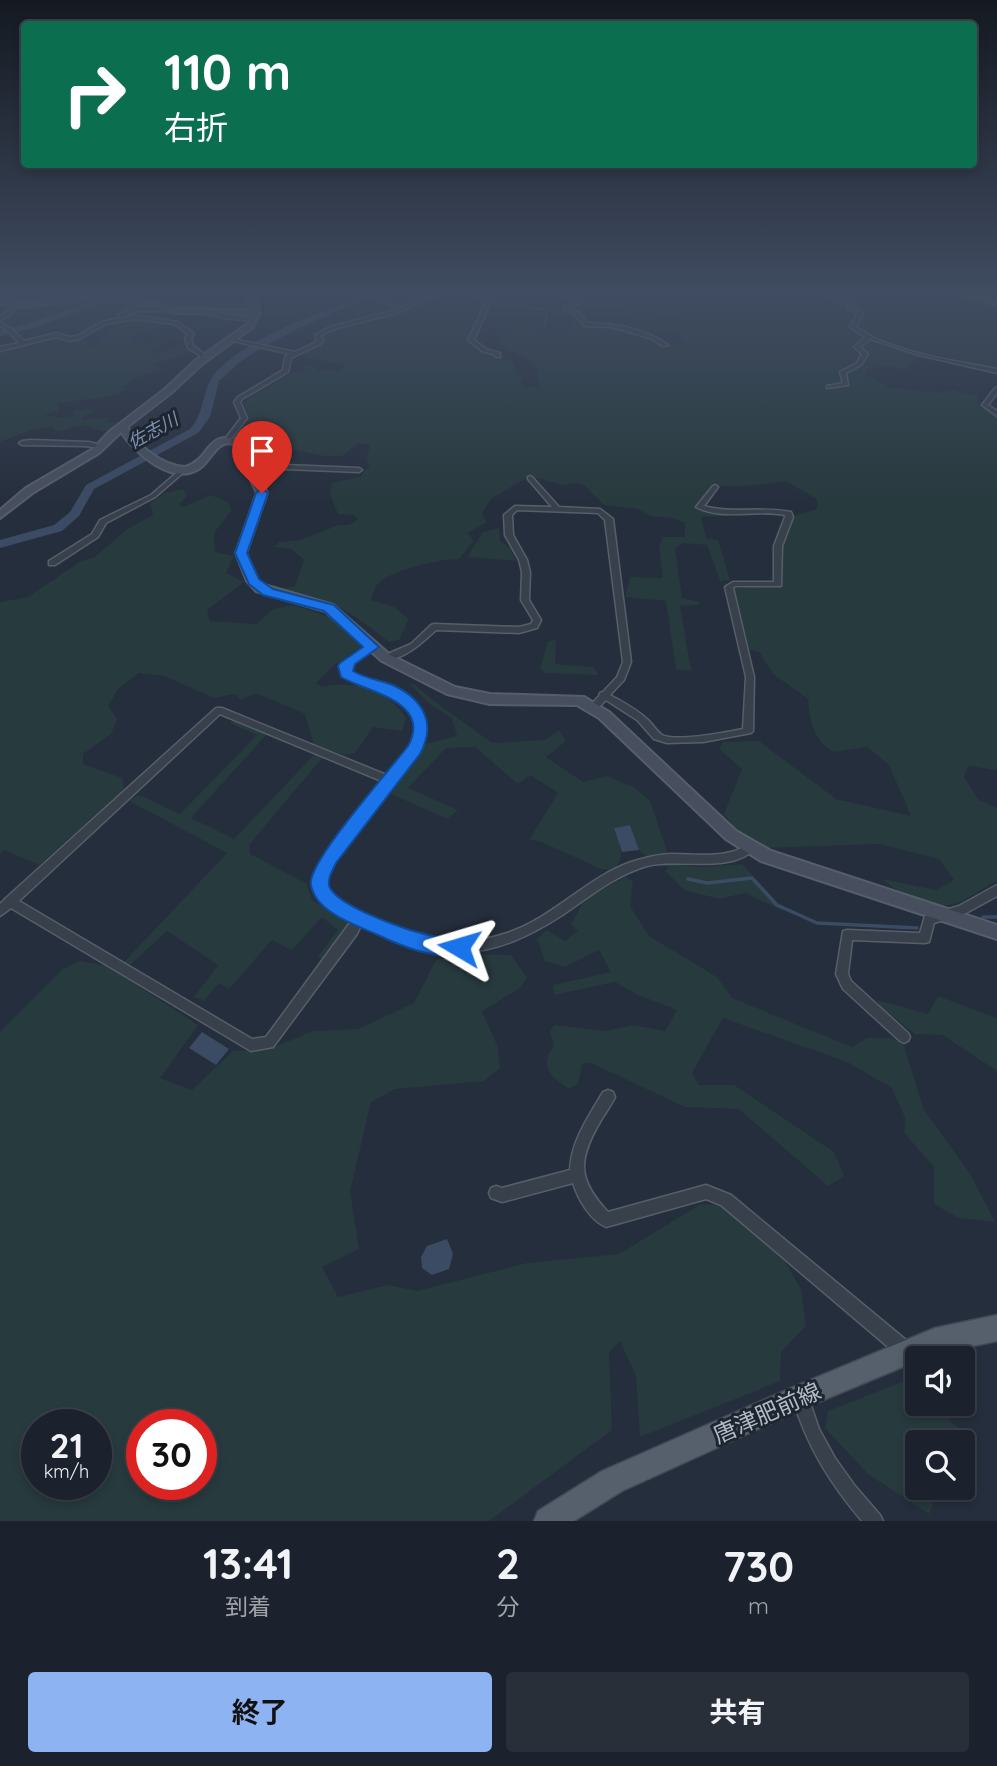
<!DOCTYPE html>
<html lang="ja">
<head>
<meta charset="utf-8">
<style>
  :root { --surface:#1c222d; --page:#292f39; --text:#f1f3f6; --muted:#a0a4aa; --line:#3a3f49; --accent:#8eb3f3 }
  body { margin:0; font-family:Quicksand,"Noto Sans JP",sans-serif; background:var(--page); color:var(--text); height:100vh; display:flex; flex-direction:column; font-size:26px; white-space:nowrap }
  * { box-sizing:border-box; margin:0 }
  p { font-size:23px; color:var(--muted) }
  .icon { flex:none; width:38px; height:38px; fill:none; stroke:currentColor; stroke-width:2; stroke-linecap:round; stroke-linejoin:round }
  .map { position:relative; height:1521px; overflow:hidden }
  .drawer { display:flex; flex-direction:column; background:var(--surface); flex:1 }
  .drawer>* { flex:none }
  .hud { position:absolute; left:21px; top:21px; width:956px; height:147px; border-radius:7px; box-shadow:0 4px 10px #0003,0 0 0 2px var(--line); background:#0b6e4f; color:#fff; overflow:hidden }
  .controls { position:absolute; left:905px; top:1346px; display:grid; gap:14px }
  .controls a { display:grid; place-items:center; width:70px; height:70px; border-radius:7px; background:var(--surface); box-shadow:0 4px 10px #0003,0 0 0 2px var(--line); font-size:35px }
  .speed { position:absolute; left:21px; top:1409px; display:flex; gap:14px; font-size:35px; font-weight:700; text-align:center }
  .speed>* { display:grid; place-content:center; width:91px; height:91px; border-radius:50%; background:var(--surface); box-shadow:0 4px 10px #0003,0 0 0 2px var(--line); line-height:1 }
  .speed small { font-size:18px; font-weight:400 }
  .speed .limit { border:10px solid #d22; background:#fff; color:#111 }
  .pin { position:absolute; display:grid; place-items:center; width:60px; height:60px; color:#fff; margin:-72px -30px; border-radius:50% 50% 50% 0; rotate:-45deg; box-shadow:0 0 7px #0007 }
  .pin .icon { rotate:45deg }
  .me { position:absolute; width:77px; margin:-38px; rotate:277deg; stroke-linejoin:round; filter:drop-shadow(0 0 5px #0008) }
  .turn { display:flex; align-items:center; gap:24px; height:147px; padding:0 28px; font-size:32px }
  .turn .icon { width:91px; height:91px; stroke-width:2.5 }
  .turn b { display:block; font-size:49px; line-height:60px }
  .eta { display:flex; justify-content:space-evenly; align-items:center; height:119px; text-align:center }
  .eta b { font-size:42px; font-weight:700; line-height:49px }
  .action { display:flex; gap:14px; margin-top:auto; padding:14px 28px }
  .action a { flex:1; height:80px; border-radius:7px; background:var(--accent); color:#111; font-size:28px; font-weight:700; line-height:80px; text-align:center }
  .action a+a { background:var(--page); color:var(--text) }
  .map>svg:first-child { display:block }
  .green { fill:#273a3d; fill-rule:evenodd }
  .water { fill:#3b4b64 }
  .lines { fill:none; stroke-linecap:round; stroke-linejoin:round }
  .stream-far1 { stroke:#3b4b64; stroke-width:2 }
  .stream { stroke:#3b4b64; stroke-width:3.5 }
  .river { fill:#3b4b64; fill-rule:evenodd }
  .street-casing { stroke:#565e6a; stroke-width:3 }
  .secondary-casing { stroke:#565e6a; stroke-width:4 }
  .primary-casing { stroke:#414955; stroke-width:3 }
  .highway-casing { stroke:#434b57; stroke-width:3 }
  .street { fill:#38404c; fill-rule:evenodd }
  .secondary { fill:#474f5f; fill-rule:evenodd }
  .primary { fill:#565f6c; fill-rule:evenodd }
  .highway { fill:#726756; fill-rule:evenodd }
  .route { fill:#1a73e8; stroke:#114b97; stroke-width:2 }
  .labels { text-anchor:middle; stroke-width:6; stroke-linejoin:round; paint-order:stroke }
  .far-water-label { font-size:18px; font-style:italic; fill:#7d91ae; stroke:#1d2531 }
  .near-street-label { font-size:23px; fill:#b4bbc7; stroke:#1d2531 }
</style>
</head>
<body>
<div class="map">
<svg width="997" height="1521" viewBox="0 0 997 1521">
  <rect width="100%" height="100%" fill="#252e3c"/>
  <!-- green -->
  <g class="green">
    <path d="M568,292h377l52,13v64l-74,-17 -17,18 -18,-4 -21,3 -2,5 24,13 50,6 14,-3 24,6v7l20,13v354l-29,-4 -4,11 14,22 19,9v73c-15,7 -29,19 -44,23 -24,6 -54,-11 -71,-25l54,11 18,-10 -15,-21 -60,-15 -112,4 -27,-14 -16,-20 18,-45 -23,-20 4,-7 36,-1 77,58 75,17 -22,-51 -22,-18 -34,5c-20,-12 -23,-31 -25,-53l-35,-25 -13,-21 -11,-4 -16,-61 47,-1 2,-40 11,-31 24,-7v-10l-31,-18 -50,6 -21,-2 -17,19 12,8 57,-1 4,3 -70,3 5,21 12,2 12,40 -10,1 -13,-36 -25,-2 -7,6 7,49 19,4 -3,3 -18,1 11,65 -15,-2 -10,-68 -41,-4 5,-20 33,1 -4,-31 4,-10h22v-14l-14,-5 -20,-2 -13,-7 -34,-4 -19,-19 -9,-3 -13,2 -33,-9 -39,23 -9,15 5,8 -19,11 6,8 -15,18c-19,0 -70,11 -82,26 -3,4 -5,11 -6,15l23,7 15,12 -10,21 -10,2c-39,-31 -54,-41 -103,-50l-2,-4 11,-2 9,-26 -13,-11 -17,-2 5,-5 22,-2 37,-15h11l9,-6 -5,-4 -15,-1 -8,-19 2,-12 28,-6 9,-11 -2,-8 3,-13 -12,-2 -16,13h-17l-80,-16 -10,-5 15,-18 -6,-11 5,-8 45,-26h12l-5,-8 13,3 3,4h23l4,-6 -44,-9 1,-4 20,-10v-6l54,-20 31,-6 20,-11 17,-5 43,7 -17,38 2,5 9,3 1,5 14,2 1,3 12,2 8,6 -3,3 10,11 -3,4 8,4h11v-9l-3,-2 2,-7 -9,-6v-3l-24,-12 -7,-8 13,-14c25,-7 39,18 62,2l-4,-9 6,-1c16,15 20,5 37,8 19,5 42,12 57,24l-1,-5 17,-1 -9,-12 -26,4 -27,-7 11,-4 -7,-14 -35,-5zM671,302l16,3 10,-3 28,5 23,-4c-12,8 -28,6 -36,12l-45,7 -10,-3v-4l12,-6 -3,-4z"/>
    <path d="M106,300l33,3 -16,10 -23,6v3l38,-14 51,5 -43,3 5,-5h-15l-9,8 18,4 -7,-3 4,-2 26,4 -39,17 8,4 30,-6 -24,6 5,3 33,-11 -29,14 1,4 12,-2 21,-9 -4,5 7,1 2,3 -37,14 10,4 -27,9 -15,9 4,3c-22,10 -47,9 -71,14l4,2 -1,5 -14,4 16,3 13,-2v-5l20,-2 -1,4 -8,2 -3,5 30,-2 -6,4h15c-18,19 -20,3 -38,4 -8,0 -17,4 -24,6l-6,-5 -18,2 -34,13v-93l53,-13 11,5 -4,3 24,-6 4,9 10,-2 18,-19c-14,-4 -25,7 -39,4l11,-9 -13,-1 7,-6 -6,-4z"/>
    <path d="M183,489l4,7 -8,8 5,3 26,-12 17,6 5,9 -18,23 1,19 19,4 -8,17 18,9 -37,28 3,11 47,3 16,-15 20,-4 40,13 29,28 -29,20 -17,17 6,4c32,-8 66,3 84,31l-4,13 -29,-4 -18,26 -11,2 -30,-10 -9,-31 -49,-21 -16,7 -5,-6 -21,4 -50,-22 -25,-3 -21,16 -10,17 9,13 -6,15 -28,20v10l39,14 2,12 -85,75 -35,-15 -4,3v-251l28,-5 53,-36 14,-4 32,-28 26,-14 -3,-12 15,-10z"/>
    <polygon points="499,528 500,541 509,547 516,561 467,557 483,532"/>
    <polygon points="556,640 555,664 594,667 598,675 546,673 540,669 548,641"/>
    <path d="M410,684h4c24,22 52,39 78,59l53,-3 14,-10 7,11 -20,16 37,25 24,-6 28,12 15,13 18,53 -19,4 -10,-8 -9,-25 -16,3c5,16 13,29 -1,42l-12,-1 -62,-28 -10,-1 29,-47 -28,-18 -12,9 -43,-37 -29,1 -38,40 50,22 -11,9 -56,-25 34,-50 32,-8 -5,-18 -24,-15z"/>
    <polygon points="234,718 268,733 191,818 234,839 310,759 315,754 323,757 249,845 250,854 307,884 312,900 352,924 325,962 318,956 338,930 322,917 292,950 272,940 229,989 219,983 204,1001 194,997 218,965 167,931 130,965 123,963 227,853 129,801 137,796 142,796 180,814 257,735 230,723"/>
    <polygon points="671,864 701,867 742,864 786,912 745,893 719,899 684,890 665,871"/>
    <path d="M625,877l8,4 -3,25 19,30 68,41 15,21 120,49 15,-9h26l11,8 20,64 47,65 24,47 -36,-4 -25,-14v-37l-30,-34 1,-15 -13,-30 -45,-26 -124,-44 -31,55 7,12h35l100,67 10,24 -16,10 -89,-77 -54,-2 -94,-44 -9,1 -4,20 -9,5c-18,-12 -31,-23 -15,-43l-4,-14 4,-7 51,6 29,-6 31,6 12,-21 -39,-15 -23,-13 -61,13 -1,-10 58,-13 -12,-22 -34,17 -20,-6 -8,-23 10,-8 18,11 13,-10 -7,-7 14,-25z"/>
    <path d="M465,954l46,1 16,23 -8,11 -37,22 15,34 3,23 -16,13 -89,8 -24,13 -21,89 9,58 -37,18 16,30 50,-12 29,6 110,-28 92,-9 82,-50 22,1 57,48 21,36 5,37 -25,26 -1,29 -140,56 -4,-61 -16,-35 -11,11 3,78 -123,91h-489v-489l63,-63 16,-8 28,5 91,59 -38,53 32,12 41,-39 39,-3 41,-17 45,-2 56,-26 22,-43zM37,1424h59v60h-59zM142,1424h59v60h-59z"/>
    <polygon points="938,996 997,1018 997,1071 943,1035 915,1034 881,1007 877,1000 928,1014"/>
    <polygon points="907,1380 917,1389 917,1404 932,1404 960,1430 955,1442 917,1442 917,1488 939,1488 929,1514 868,1474 825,1428 828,1411"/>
  </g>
  <!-- water -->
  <g class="water">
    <polygon points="630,825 639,850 622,852 614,828"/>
    <polygon points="202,1032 229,1049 216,1065 189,1048"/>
    <polygon points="447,1239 453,1254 449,1269 432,1275 422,1268 421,1257 427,1246"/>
  </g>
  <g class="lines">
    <!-- stream-far1 -->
    <g class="stream-far1">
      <polyline points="0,292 13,292"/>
      <polyline points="566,292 572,295"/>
      <polyline points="484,299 491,303 547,310 545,326"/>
      <polyline points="582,299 590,306"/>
    </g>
    <!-- stream -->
    <g class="stream">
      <polyline points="688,879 707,883 752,878 777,905 817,923 917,928"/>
      <polyline points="983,917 997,917"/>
    </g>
    <!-- river -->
    <g class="river">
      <polygon points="119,292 131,292 33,328 0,336 0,330 27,324"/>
      <path d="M370,292h11l-84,37 -41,22 -17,12 -20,18 -9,36 -12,16 -104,56 -15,27 -17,15 -62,17v-8l54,-15 16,-13 16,-27 104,-56c16,-17 11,-41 27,-58 40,-40 103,-57 153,-79z"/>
    </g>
    <!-- street casing -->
    <g class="street-casing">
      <g id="street">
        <polygon points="106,292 111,292 105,299 101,299 101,297"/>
        <polygon points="441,292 449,292 424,300 400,312 334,329 320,336 323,340 320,344 291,358 288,372 242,399 240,402 247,418 230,440 225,439 241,418 234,402 238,397 283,370 285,357 290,354 229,340 229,338 295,352 316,342 317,340 315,335 330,327 398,309 371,297 371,295 375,295 402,307 420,298"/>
        <path d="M556,292h7l20,7v2l-13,8 8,3 10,11c27,0 58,6 80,22l-5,1 -13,-8 -39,-11 -26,-1 -11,-12 -11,-5 14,-9z"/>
        <path d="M825,292h4l3,4 20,5 1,5 10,8 -7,13c36,26 97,33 141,42v4l-78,-18 -49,-16 -10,8 8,7 -7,11 -15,8 2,12 -21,3v-2l16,-3 -3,-11 17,-9 5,-9 -8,-7 11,-10 -15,-10 7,-13 -9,-6v-5l-20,-5z"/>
        <polygon points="475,293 491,302 474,340 486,349 500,353 500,357 496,357 495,355 482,351 468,340 486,303 473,297 473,294"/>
        <polygon points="14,304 19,305 9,316 0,320 0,316 5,314"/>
        <polygon points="137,307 168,307 171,309 168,311 138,311 121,317 118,315"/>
        <polygon points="209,310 223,314 258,319 255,321 223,318 207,313 206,312"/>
        <polygon points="134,315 178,322 194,334 191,338 193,346 209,357 204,358 188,348 185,338 188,334 174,324 134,319 106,324 79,339 69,341 56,337 0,351 0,347 19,343 8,331 0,326 0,322 12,329 24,341 56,333 69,337 77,336 102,322"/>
        <polygon points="997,387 997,393 988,405 997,411 997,416 982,405 995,388"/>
        <polygon points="31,440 89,442 104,446 101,448 84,446 22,445 19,443 22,441"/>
        <polygon points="285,465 359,468 362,470 359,472 285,469 251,472 248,470 251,468"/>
        <polygon points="180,470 185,471 155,497 106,523 98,537 55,565 49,565 49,561 92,534 100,520 151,495"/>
        <path d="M530,476l2,1 27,30 41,2 13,10 18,143 -7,18 -14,15c13,7 26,14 37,24 5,4 9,12 15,16 14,7 66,-3 81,-6l3,-52 -21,-90 8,-5h41v-36l11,-29v-2c-29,-6 -63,6 -89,-8l17,-21 2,-1 3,2 -14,19c28,8 58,0 87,6l2,5 -11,29 -1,40h-46l-2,2 21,89 -1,54 -2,2 -48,9 -36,1 -13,-4 -17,-19 -31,-20 -9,9h-6l-2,-2 10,-11 1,-3 3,-1 14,-15 6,-15 -18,-142 -7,-7 -81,-3 -5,5 1,20 14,25 3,12 -1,28 12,20 -4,8 -18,5 -83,-3c-14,13 -33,31 -53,30l-1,-2 1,-2 28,-12 20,-19 3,-1 85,3 12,-3 2,-4 -12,-20 1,-28 -3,-12 -14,-25 -1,-20 11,-9 37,1 -24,-28v-2z"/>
        <path d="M372,644l4,3 -1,2 -26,18 1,5c11,8 24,10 37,14 32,11 45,36 30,67 -18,24 -36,47 -54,71 -11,14 -33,34 -37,52 -7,36 107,66 134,66 16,0 32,-4 47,-9 46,-15 79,-55 124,-71 14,-4 27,-8 41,-8 20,0 40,3 59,-2 7,-1 12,-6 19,-8l4,1 1,3c-21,26 -78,10 -108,18 -31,9 -57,30 -83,48 -31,20 -67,39 -105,38 -31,0 -70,-15 -98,-27l-4,9 -84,113 -22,4 -240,-143 -11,8v-12l6,-6 210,-190h6l167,68c6,-9 14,-17 20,-27 5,-7 7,-17 5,-26 -7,-43 -69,-26 -73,-57zM220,714l164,68c-14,18 -68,78 -69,96 -2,21 21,34 37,42l-86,117 -14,2 -233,-138z"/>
        <polygon points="997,885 997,896 966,913 934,923 929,942 925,943 852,940 848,974 851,981 908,1033 910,1037 908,1041 904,1043 900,1041 843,989 836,974 843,931 847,930 920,933 925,916 959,906"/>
        <path d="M608,1090l5,2 2,5c-4,9 -10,16 -15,25 -22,38 -23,57 8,90l98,-27 25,10 181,150 2,6 -2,6 -6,2 -6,-2 -179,-152 -15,-6 -100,28c-16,-7 -28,-28 -33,-44l-71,19 -11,-4 -2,-5 2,-5 5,-2 6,2 68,-18c1,-29 19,-54 33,-78z"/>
        <path d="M800,1389l6,2 13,38 16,29 20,28 25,29 3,6h-21c-33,-39 -55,-75 -70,-124l2,-6z"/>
      </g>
    </g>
    <!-- secondary casing -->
    <g class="secondary-casing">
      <path id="secondary" d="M249,292h8l-2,8 5,12 -8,16 -51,37 -30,28 -44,34c12,20 34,38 58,40 26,-7 20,-38 56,-27l26,53 -21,60 12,27 6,5 69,20 57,50 65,32 35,7 94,3 25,15 127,119 35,20 226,74v14l-236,-78 -35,-22 -127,-121 -22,-13 -87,-1 -43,-10 -65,-33 -57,-50 -69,-20 -9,-10 -11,-28 21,-60 -23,-49c-17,-5 -22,15 -34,24 -27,19 -65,-15 -79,-36l-22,21 -65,39 -34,26v-8l26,-22 67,-39 16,-17 56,-43 30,-28 51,-36 5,-11 -75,-1 -41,-11 -48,-3 -64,8 -23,-4v-4l23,4 64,-8 48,3 41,11 75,1 -4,-10z"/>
    </g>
    <!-- primary casing -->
    <g class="primary-casing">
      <polygon id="primary" points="997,1315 997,1341 917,1358 917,1361 809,1406 622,1491 574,1521 534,1521 538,1511 602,1471 791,1388 935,1328"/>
    </g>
    <!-- highway casing -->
    <g class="highway-casing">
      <polygon id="highway" points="950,292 965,292 997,300 997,306"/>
    </g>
    <!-- street -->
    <use href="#street" class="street"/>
    <!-- secondary -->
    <use href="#secondary" class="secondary"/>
    <!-- primary -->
    <use href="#primary" class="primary"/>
    <!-- highway -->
    <use href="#highway" class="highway"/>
  </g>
  <!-- sky -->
  <linearGradient id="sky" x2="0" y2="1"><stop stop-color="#141921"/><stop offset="0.58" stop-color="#404c61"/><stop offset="1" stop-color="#404c61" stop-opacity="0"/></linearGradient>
  <rect width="997" height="505" fill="url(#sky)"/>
  <!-- route -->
  <path class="route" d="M262,489l6,4 -21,60 12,26 14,10 61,16 45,42 -24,17 -2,7c13,8 28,9 42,15 30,15 41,39 25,68l-84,109c-3,7 -10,17 -6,25 11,20 81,44 104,48 10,2 21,1 32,5l3,6 -3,6c-26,9 -65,-7 -88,-18 -20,-9 -51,-19 -63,-39 -2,-4 -5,-11 -4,-15 3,-26 78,-110 97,-135 25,-45 -42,-54 -67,-69l-3,-11 2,-3 23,-16 -39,-36 -61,-16 -14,-11 -14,-31 21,-60z"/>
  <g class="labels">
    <!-- far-water labels -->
    <g class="far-water-label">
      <text transform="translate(153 431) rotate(-29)" y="6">佐志川</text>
    </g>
    <!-- near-street labels -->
    <g class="near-street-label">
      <text transform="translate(767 1413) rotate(-24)" y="8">唐津肥前線</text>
    </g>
  </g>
</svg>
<div class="controls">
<a><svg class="icon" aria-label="sound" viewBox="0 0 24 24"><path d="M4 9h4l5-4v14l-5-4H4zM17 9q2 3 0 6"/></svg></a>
<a><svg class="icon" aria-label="search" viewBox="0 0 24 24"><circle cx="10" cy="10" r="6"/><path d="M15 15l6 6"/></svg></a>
</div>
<div class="speed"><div>21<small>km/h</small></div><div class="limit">30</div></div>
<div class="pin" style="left:262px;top:493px;background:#d93025"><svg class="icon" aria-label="arrive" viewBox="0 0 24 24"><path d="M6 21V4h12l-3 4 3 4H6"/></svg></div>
<svg class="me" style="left:459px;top:947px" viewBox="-20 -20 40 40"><path d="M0-17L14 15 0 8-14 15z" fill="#1a73e8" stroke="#fff" stroke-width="4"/></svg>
<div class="hud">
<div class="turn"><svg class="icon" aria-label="right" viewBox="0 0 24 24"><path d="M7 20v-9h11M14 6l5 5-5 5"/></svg><div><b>110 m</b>右折</div></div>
</div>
</div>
<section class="drawer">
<div class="eta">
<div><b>13:41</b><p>到着</p></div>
<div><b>2</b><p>分</p></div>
<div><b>730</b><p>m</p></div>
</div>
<div class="action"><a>終了</a><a>共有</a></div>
</section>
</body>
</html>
